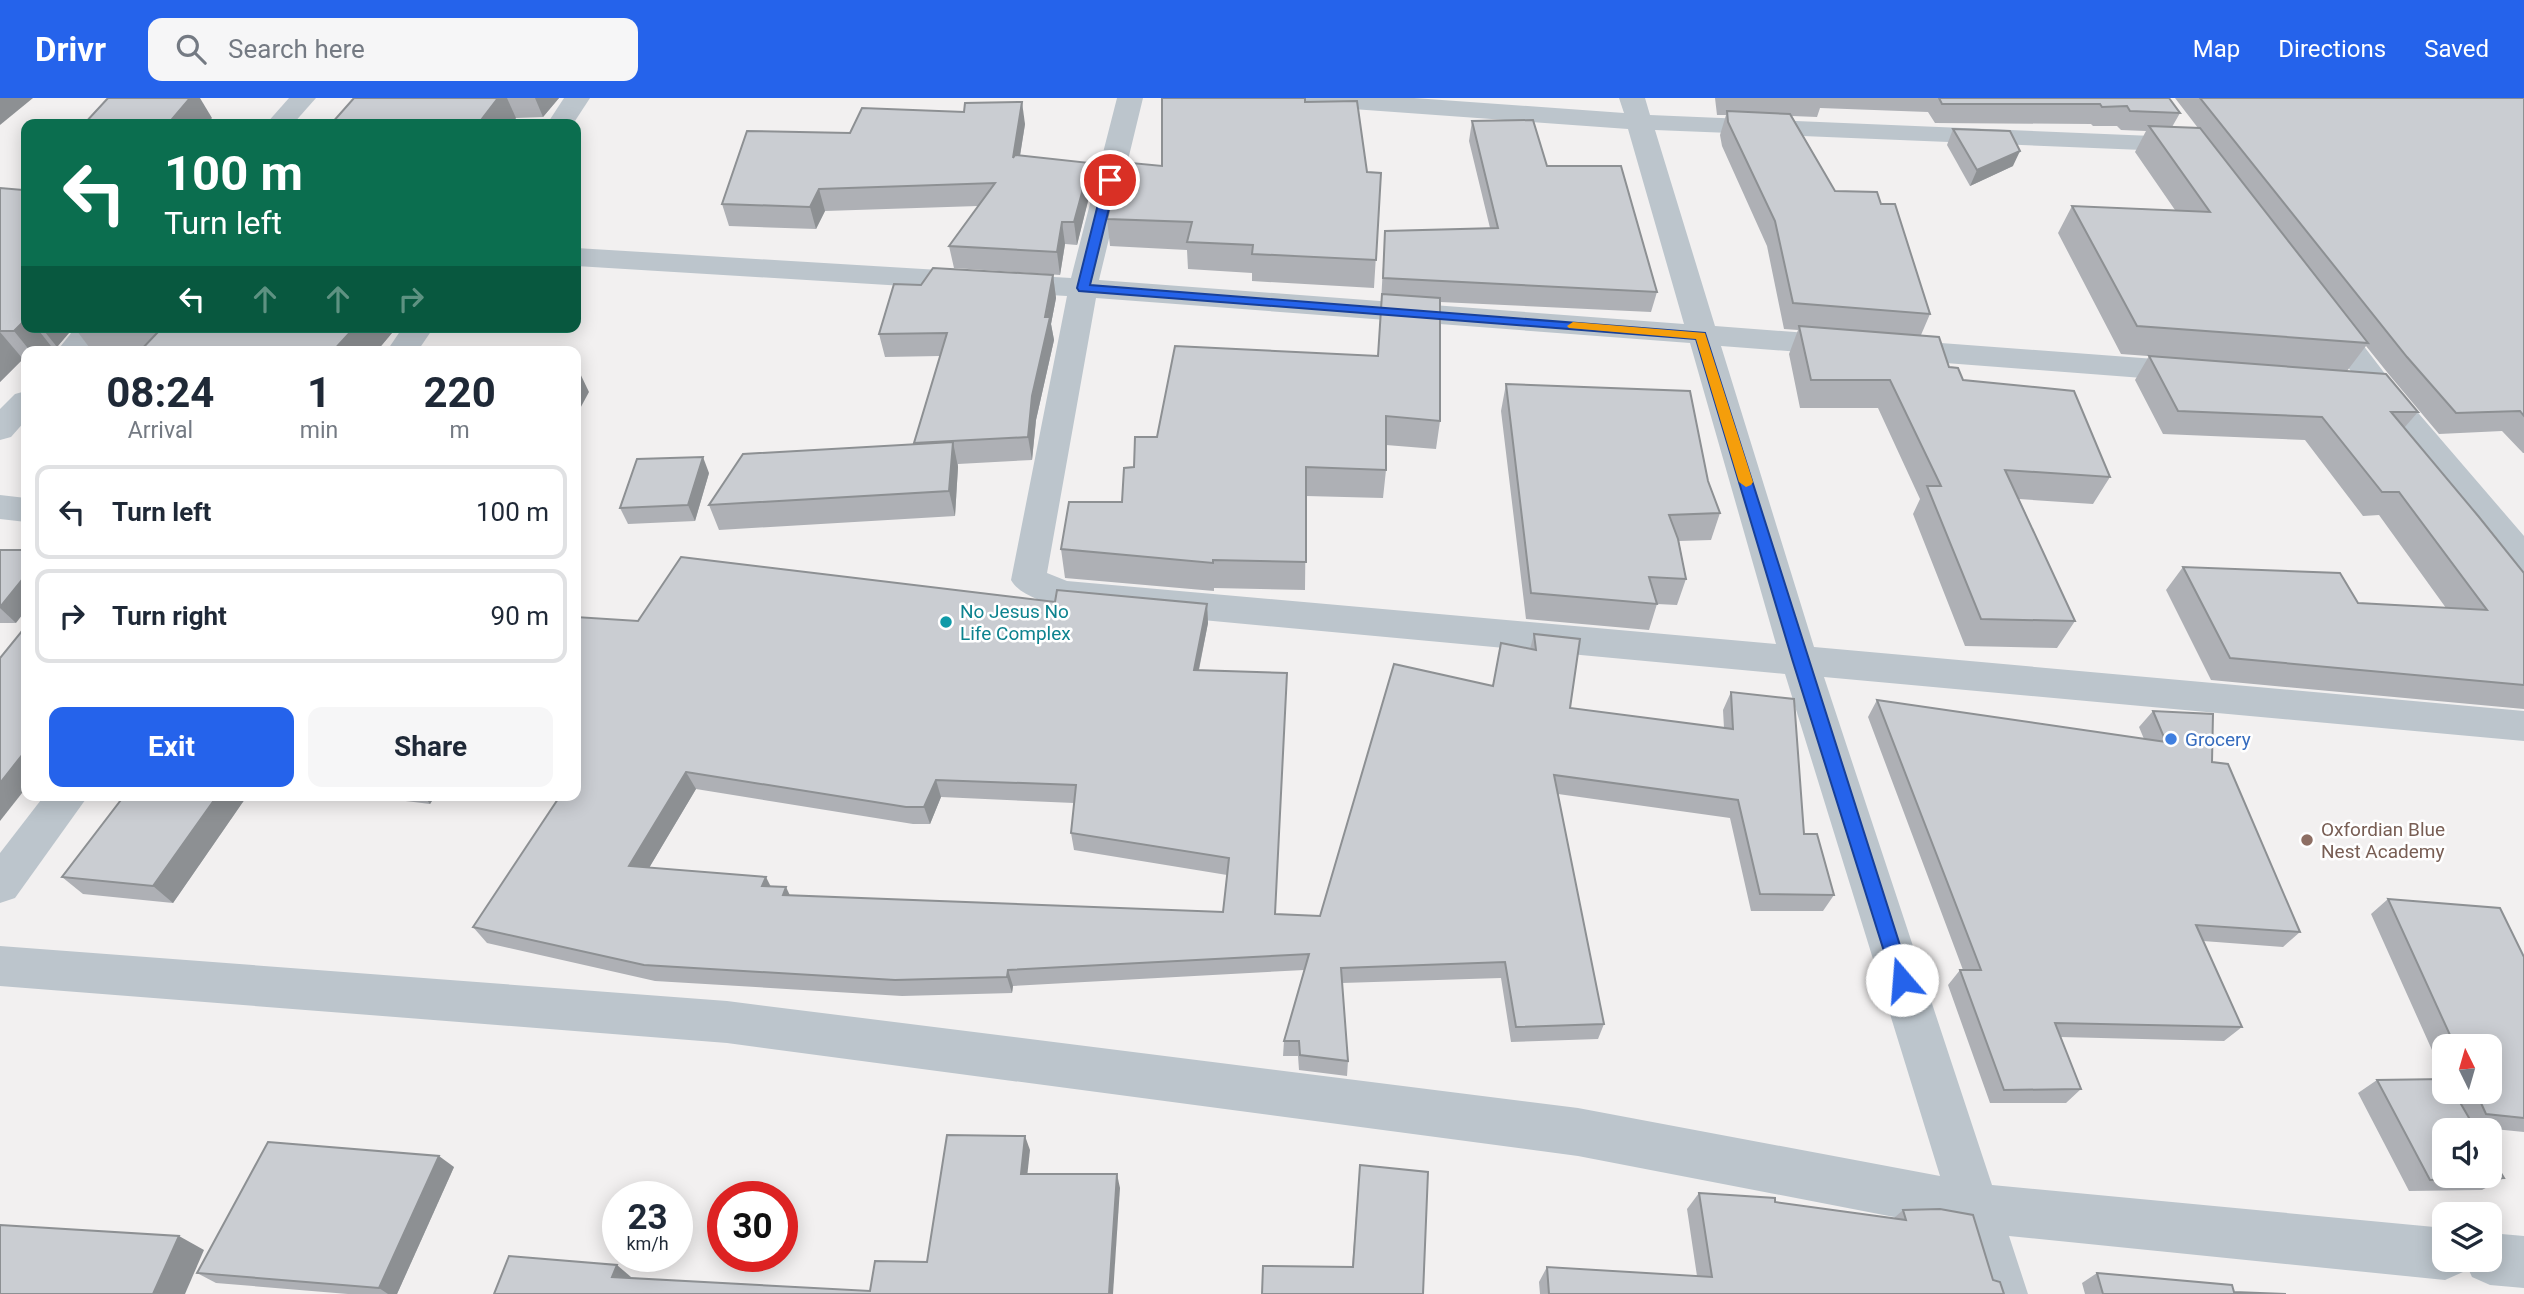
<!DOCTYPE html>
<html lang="en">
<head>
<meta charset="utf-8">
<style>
  :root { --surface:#fff; --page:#f6f6f7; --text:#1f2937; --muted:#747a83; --line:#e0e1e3; --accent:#2563eb }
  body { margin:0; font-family:Roboto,sans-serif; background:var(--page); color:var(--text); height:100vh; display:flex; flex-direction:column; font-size:26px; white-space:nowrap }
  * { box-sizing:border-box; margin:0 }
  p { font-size:23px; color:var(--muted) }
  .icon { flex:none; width:38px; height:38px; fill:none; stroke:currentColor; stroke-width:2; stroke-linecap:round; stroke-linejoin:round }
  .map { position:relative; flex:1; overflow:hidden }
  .drawer { position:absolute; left:21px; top:248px; width:560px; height:455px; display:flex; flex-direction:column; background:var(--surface); border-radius:14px; box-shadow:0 4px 18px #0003 }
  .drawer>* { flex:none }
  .hud { position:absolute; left:21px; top:21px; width:560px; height:214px; border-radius:14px; box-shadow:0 4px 18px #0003; background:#0b6e4f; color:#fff; overflow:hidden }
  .needle { width:46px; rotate:355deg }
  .fabs { position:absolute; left:2432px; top:936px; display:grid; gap:14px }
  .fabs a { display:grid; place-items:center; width:70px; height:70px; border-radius:14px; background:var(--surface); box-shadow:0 4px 18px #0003; font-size:35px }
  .speed { position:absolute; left:602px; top:1083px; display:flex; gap:14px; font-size:35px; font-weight:700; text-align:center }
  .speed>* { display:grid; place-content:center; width:91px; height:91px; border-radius:50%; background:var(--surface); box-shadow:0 4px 18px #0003; line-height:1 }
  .speed small { font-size:18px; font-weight:400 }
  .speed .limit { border:10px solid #d22; background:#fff; color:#111 }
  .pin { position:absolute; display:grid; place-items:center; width:60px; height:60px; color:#fff; margin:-30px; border:4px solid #fff; border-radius:50%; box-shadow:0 2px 7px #0007 }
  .me { position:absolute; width:77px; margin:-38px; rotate:342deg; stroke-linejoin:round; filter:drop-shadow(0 0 5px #0008) }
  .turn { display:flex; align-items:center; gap:24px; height:147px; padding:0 28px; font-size:32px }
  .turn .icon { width:91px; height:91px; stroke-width:2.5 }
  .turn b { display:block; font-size:49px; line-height:60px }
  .lanes { display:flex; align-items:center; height:66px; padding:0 28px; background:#0003; justify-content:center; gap:35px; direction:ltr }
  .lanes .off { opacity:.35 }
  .eta { display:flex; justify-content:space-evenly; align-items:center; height:119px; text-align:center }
  .eta b { font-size:42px; font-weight:700; line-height:49px }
  .button { display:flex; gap:14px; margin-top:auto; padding:14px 28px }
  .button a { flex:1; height:80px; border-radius:14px; background:var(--accent); color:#fff; font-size:28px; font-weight:700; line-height:80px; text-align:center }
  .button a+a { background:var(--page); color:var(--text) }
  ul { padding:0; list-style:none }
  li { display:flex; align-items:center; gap:21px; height:94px; margin:0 14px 10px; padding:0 14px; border:4px solid var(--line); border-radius:14px }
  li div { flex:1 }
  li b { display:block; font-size:26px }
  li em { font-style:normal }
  header { display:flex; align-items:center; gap:42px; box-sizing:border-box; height:98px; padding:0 35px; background:var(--accent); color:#fff }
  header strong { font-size:33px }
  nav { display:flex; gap:38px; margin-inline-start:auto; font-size:24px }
  .search { width:490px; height:63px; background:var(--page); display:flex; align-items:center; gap:18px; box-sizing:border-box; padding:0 24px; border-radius:14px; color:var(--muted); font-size:26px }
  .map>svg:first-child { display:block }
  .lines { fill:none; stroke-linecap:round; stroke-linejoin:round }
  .street { fill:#bcc5cc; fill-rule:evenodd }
  .wall { fill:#aeb0b5; fill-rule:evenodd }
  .shaded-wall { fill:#8d9093 }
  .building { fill:#cacdd2; stroke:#8d9093; stroke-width:2; fill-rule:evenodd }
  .route { fill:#2563eb; stroke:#184099; stroke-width:2 }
  .slow { fill:#f59e0b }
  .culture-dot { fill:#0f9aa8; stroke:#fff; stroke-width:2.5 }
  .shop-dot { fill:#3f7fe0; stroke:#fff; stroke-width:2.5 }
  .education-dot { fill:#8d6e63; stroke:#fff; stroke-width:2.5 }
  .labels { text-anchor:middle; stroke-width:5; stroke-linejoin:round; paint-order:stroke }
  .culture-label { font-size:19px; fill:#0d838f; stroke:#fff; text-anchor:start }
  .shop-label { font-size:19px; fill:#366cbe; stroke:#fff; text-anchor:start }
  .education-label { font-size:19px; fill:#785e54; stroke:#fff; text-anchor:start }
</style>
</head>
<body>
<header>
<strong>Drivr</strong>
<div class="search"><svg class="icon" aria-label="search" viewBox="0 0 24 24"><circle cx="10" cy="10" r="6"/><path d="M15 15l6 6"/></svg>Search here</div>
<nav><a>Map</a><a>Directions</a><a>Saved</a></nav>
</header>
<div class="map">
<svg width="2524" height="1196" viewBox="0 0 2524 1196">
  <rect width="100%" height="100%" fill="#f2f0f0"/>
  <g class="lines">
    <!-- street -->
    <g class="street">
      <polygon points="289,0 316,0 293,26 266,26"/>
      <polygon points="564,0 590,0 573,26 547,26"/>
      <path d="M1117,0h26l-44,182 585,44 -56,-195 -317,-23 -9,-3 -4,-5h116l210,15 -5,-15h26l5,17 551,23 4,6 -4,6 -9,2 -537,-22 60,196 480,36 11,3 5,7 -5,7 -11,3 -474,-36 93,301 710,64v30l-700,-64 168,508 453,43v32h45v-27l34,3v52l-34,-3 -18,-8 -6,-13 -3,8 -18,8 -436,-44 19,58h-52l-20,-65 -378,-73 -851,-113 -727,-57v-40l727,55 851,107 362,68 -155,-502 -722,-67c-18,-5 -43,-11 -52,-27l56,-284 -491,-30v-18l495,30zM1096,200l594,45 86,301 -709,-63 -20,-8z"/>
      <polygon points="2326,210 2337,213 2389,281 2524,438 2524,474 2511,470 2367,295 2311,219 2315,213"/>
      <polygon points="76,229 108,229 88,254 56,254"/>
      <polygon points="403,229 434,229 417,254 386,254"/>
      <polygon points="26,293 26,322 11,339 0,342 0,311 15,296"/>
      <polygon points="0,397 26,400 26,424 0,421"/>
      <polygon points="44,698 88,698 15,800 0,805 0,755"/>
    </g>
  </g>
  <!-- wall -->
  <g class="wall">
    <polygon points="354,0 559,0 543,19 516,20 511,26 331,26"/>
    <polygon points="1715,0 2169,0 2180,15 2172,29 2198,30 2175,0 2524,0 2524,355 2523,355 2502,333 2439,336 2391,279 2366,248 2347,273 2121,256 2058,135 2072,108 2175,112 2135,54 2146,33 2121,32 2117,28 2093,28 2091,26 1935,25 1928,14 1820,10 1817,19 1792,18 1835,93 1881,106 1930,216 1921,237 1949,269 1963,282 2110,379 2093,406 2019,401 2075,523 2057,550 1965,548 1913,416 1920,401 1878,310 1800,310 1789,256 1798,232 1784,231 1767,148 1722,48 1720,37 1726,17 1717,17"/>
    <polygon points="1305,4 1367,74 1381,75 1374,190 1252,183 1252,175 1188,171 1187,152 1110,148 1107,121"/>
    <polygon points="1472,23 1547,68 1657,194 1651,214 1440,204 1440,323 1436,351 1386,347 1386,372 1383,400 1306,398 1305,492 1214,490 1214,493 1065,480 1061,451 1122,404 1134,369 1157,339 1378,258 1385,133 1490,130 1469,43"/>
    <polygon points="1025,26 1020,58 1090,65 1092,87 1077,147 1065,146 1060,177 954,170 949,148 978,108 825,113 816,131 729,128 722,106 850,35"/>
    <polygon points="1953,31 2013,68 1970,88 1947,47"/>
    <polygon points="0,90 23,92 26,229 74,229 57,249 51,248 45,254 26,254 26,261 23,261 0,284"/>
    <polygon points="1053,177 1056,200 1051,226 1054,242 1036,322 1032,362 958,366 958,369 955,418 719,432 709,407 915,346 914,345 940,258 885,259 879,236 921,187"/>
    <polygon points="74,229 397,229 376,254 102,254 92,253"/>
    <polygon points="2149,258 2418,314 2404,330 2524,475 2524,611 2211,582 2166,492 2183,469 2358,505 2446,510 2379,417 2363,418 2305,342 2163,336 2135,282"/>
    <polygon points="1506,286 1708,383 1720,415 1711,442 1679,443 1686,481 1677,507 1657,506 1649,532 1526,521 1501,313"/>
    <polygon points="709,375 695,423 628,426 620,410"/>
    <polygon points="0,452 16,525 0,525"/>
    <path d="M1055,504l152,2 1,19 -9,47 77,244 44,2 173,-230 37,-37 4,-15 36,74 154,20 -1,-18 8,-18 73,142 30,61 -11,16h-72l-21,-93 -172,-24 46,230 -6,15 -87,3 -10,-64 -159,5 6,78 -1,15 -48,-6 -1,-14h-15l1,-15 20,-71 -291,16 -1,7 -110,3 -247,-15 -168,-38 -14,-16 84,-126 -45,-5h64l62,-175zM696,691l217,35h17l11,-27 133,6 -3,30 3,17 153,25 -4,37 -433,-16 -19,-10 -122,-18z"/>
    <polygon points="1877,602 2144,641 2139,629 2153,613 2212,664 2300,834 2283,849 2203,843 2242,929 2224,943 2060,939 2081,991 2066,1005 1990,1005 1948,887 1960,872 1963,872 1868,619"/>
    <polygon points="124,698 247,698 173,805 83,796 62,779"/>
    <polygon points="365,698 435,698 430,706"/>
    <path d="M2388,801l136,58v175l-50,-5 30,51 -22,12 -73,1 -51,-98 19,-13 68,-1 -74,-165zM2445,948h45v46h-45z"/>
    <polygon points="1360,1067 1423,1196 1352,1169"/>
    <polygon points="454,1069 397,1196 348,1196 216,1185 197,1175"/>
    <polygon points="1699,1095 1775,1104 1894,1120 1903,1112 1993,1182 2004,1196 1540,1196 1539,1184 1547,1169 1697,1178 1687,1111"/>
    <polygon points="2097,1175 2234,1194 2286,1196 2085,1196 2082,1185"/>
  </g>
  <!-- shaded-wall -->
  <g class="shaded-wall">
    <polygon points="0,0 33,0 0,27"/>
    <polygon points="190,0 200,0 212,20 207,26 168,26"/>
    <polygon points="498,0 507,0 516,20 511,26 478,26"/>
    <polygon points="535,0 559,0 543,19"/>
    <polygon points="1022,4 1025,26 1016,82 1013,60"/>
    <polygon points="2020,53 2013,68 1970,88 1977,72"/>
    <polygon points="1090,65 1092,87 1077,147 1074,124"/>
    <polygon points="819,91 825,113 816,131 810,109"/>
    <polygon points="1062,124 1065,146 1060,177 1057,154"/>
    <polygon points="1053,177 1056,200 1051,226 1054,242 1036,322 1032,362 1028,339 1032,298"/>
    <polygon points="26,221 26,229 36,229 51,248 45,254 31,254 14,233"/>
    <polygon points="41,229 74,229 57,249"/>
    <polygon points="355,229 397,229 376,254 332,254"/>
    <polygon points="0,234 23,261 0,284"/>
    <polygon points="576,267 589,294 576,318"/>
    <polygon points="953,344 958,369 955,418 949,393"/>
    <polygon points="703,359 709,375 695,423 688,407"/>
    <polygon points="26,477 26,512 16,525 0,510 0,509"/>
    <polygon points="1207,506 1208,525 1195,590 1194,572"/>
    <polygon points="26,652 26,690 0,723 0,685"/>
    <polygon points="686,674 696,691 640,785 629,768"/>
    <polygon points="936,682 941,699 930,726 924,709"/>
    <polygon points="217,698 247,698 173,805 153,788"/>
    <polygon points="424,698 435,698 430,706"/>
    <polygon points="766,779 774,795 762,788"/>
    <polygon points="786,789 794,806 783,797"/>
    <polygon points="1008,872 1013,888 1012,895 1007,879"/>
    <polygon points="1025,1038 1030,1052 1026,1089 1021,1076"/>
    <polygon points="439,1058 454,1069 397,1196 388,1196 379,1190"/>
    <polygon points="1117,1076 1120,1090 1113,1196 1109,1196"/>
    <polygon points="179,1138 204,1152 185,1196 153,1196"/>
    <polygon points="617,1167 631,1179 626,1191 612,1179"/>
  </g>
  <!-- building -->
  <g class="building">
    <polygon points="108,0 190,0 168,26 84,26"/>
    <polygon points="354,0 498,0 478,26 331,26"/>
    <polygon points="1162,0 1305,0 1305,4 1357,3 1367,74 1381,75 1376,162 1252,156 1253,147 1187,144 1192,124 1107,121 1121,64 1162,68"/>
    <polygon points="1939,0 2169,0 2180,15 2130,13 2127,8 2102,9 2100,6 1942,6"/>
    <polygon points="2200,0 2524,0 2524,318 2520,313 2456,315 2407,259"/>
    <polygon points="1022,4 1013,60 1015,57 1090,65 1074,124 1062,124 1057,154 949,148 995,85 819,91 810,109 722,106 747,33 850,35 862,10 964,14 965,5"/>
    <polygon points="1727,13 1790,16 1835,93 1877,94 1881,106 1895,106 1930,216 1793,205 1775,123 1728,24"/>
    <polygon points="1533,22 1547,68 1621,68 1657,194 1383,180 1385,133 1498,130 1472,23"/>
    <polygon points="2149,28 2200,30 2368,245 2137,228 2072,108 2210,114"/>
    <polygon points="1953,31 2010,33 2020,53 1977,72"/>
    <polygon points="26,89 26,221 14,233 0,233 0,90 23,92"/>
    <polygon points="933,170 1053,177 1045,219 1050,219 1032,298 1028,339 914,345 947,235 879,236 894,186 921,187"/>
    <polygon points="1382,196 1440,200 1440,323 1386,318 1386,372 1306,369 1306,464 1213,462 1213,465 1061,451 1069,404 1122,404 1124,370 1134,369 1135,339 1157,339 1175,248 1378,258"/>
    <polygon points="1799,228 1939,239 1949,269 1958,270 1963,282 2074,293 2110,379 2005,372 2075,523 1981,521 1927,388 1941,388 1890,282 1811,282"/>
    <polygon points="115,229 355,229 332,254 139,254 158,234"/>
    <polygon points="2149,258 2386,276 2418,314 2391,314 2479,419 2524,475 2524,587 2230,560 2183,469 2340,475 2358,505 2487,512 2399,394 2382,394 2322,319 2178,313"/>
    <polygon points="1506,286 1690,293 1708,383 1720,415 1669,417 1678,441 1686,481 1649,479 1657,506 1531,495"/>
    <polygon points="953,344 949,393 709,407 743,356"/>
    <polygon points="703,359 688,407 620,410 637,361"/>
    <polygon points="0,452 26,452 26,477 0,509"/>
    <path d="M681,459l374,45 2,-12 150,14 -13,66 93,3 -12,241 45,2 74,-252 99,22 8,-43 35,7 -2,-16 46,5 -10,69 163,21 -2,-37 63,7 10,135h13l17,61 -74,-1 -22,-94 -184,-25 50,249 -88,3 -11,-65 -164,6 7,93 -48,-6 -1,-14h-15l25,-87 -301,16 -1,7 -112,3 -251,-15 -171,-38 87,-131h16v-179l62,4zM686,674l220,35h18l12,-27 140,5 -5,48 158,25 -6,54 -440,-17 3,-8 -24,-1 4,-9 -137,-11z"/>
    <polygon points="26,528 26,652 0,685 0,560"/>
    <polygon points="1877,602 2166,644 2153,613 2213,616 2212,664 2228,666 2300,834 2196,827 2242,929 2055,925 2081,991 2004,992 1960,872 1981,872"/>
    <polygon points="124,698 217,698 153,788 62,779"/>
    <polygon points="2388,801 2500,810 2524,859 2524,1020 2486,1016 2476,994 2490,994 2490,948 2455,948"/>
    <polygon points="2445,981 2445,994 2454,994 2476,1032 2445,1032 2445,1078 2490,1078 2490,1057 2504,1080 2430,1082 2377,982"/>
    <polygon points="947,1037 1025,1038 1021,1076 1117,1076 1109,1196 494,1196 509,1158 617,1167 612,1179 870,1193 875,1163 927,1164"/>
    <polygon points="268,1044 439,1058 379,1190 197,1175"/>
    <polygon points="1360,1067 1428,1074 1423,1196 1262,1196 1263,1168 1353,1169"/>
    <polygon points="1699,1095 1775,1100 1775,1104 1906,1122 1903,1112 1940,1111 1973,1117 1993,1182 2000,1184 2004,1196 1549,1196 1547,1169 1712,1179"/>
    <polygon points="0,1127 179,1138 153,1196 0,1196"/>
    <polygon points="2097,1175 2232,1187 2234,1194 2286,1196 2103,1196"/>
  </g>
  <!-- route -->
  <polygon class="route" points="1110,78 1116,82 1090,187 1705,235 1911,882 1908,888 1902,890 1895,888 1893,882 1793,564 1696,241 1079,193 1077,190 1104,82"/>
  <!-- slow -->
  <polygon class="slow" points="1573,224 1705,235 1753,384 1751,387 1746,389 1739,384 1696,241 1569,230 1567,228"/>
  <!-- markers -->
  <circle class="culture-dot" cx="946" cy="524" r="7"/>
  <circle class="shop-dot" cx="2171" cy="641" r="7"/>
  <circle class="education-dot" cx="2307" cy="742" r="7"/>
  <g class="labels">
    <!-- culture labels -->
    <g class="culture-label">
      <text x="960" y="520">No Jesus No<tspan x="960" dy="22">Life Complex</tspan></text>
    </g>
    <!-- shop labels -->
    <g class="shop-label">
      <text x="2185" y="648">Grocery</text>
    </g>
    <!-- education labels -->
    <g class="education-label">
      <text x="2321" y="738">Oxfordian Blue<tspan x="2321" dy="22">Nest Academy</tspan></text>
    </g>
  </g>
</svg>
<div class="fabs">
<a><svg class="needle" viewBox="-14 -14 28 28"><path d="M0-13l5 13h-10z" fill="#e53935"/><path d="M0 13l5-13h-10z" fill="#747a83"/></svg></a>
<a><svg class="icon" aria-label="sound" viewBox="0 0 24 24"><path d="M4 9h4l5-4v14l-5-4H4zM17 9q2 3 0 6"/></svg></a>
<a><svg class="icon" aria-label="layers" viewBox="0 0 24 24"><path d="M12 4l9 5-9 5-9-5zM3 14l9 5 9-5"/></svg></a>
</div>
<div class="speed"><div>23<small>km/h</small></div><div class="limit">30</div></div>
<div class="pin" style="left:1110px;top:82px;background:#d93025"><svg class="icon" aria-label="arrive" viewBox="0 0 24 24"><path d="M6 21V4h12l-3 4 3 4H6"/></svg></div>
<svg class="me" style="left:1902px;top:882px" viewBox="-20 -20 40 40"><circle r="19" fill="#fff"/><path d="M0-13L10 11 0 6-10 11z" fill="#2563eb"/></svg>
<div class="hud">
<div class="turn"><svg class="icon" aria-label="left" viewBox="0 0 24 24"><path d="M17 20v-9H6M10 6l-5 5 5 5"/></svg><div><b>100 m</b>Turn left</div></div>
<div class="lanes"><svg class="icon" aria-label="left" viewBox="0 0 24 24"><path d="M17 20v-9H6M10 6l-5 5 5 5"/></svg><svg class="icon off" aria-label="ahead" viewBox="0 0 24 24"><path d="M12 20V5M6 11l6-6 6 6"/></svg><svg class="icon off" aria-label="ahead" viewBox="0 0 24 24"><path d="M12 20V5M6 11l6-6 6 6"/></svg><svg class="icon off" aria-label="right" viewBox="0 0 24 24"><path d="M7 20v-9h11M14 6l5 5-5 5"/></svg></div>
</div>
<section class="drawer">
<div class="eta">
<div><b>08:24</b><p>Arrival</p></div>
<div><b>1</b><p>min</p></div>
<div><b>220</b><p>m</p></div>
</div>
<ul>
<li><svg class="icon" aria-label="left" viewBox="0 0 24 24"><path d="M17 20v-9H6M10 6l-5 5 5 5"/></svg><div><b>Turn left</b></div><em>100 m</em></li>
<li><svg class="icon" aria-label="right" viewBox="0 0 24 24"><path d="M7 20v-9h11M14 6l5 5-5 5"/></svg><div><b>Turn right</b></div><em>90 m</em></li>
</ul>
<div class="button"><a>Exit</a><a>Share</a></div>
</section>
</div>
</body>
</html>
